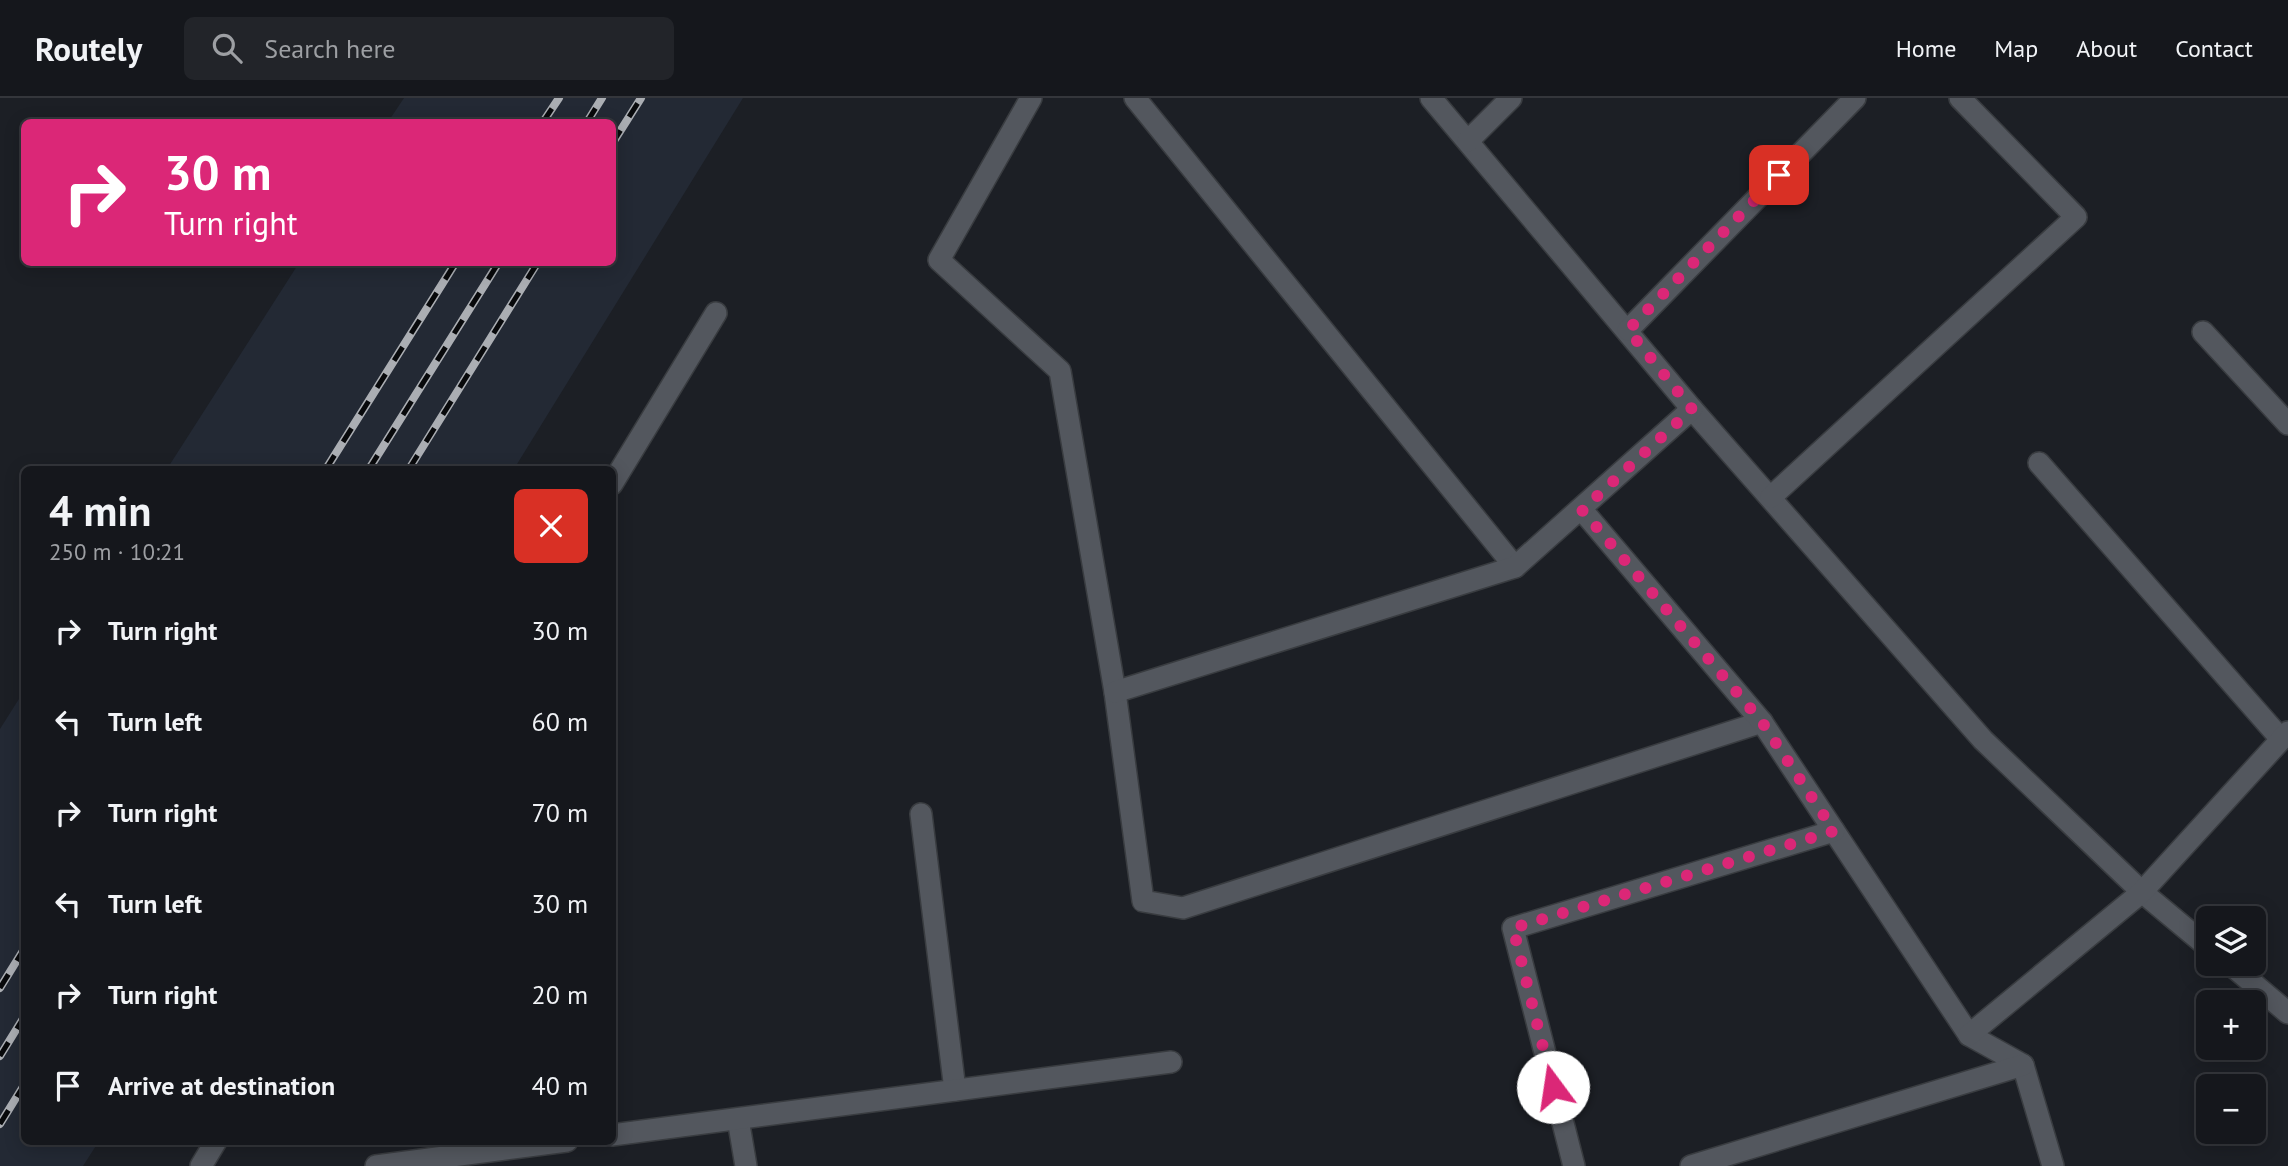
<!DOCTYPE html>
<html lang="en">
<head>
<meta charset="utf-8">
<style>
  :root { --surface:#15171c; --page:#222429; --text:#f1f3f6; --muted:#9d9fa3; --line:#34363b }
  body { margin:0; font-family:"PT Sans",sans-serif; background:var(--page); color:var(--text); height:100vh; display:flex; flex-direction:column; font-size:26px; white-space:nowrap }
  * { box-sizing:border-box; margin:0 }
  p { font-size:23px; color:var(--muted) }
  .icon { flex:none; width:38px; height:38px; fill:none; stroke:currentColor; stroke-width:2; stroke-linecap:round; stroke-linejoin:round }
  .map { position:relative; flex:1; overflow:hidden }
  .drawer { position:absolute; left:21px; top:368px; width:595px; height:679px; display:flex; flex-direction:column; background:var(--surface); border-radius:10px; box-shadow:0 4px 18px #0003,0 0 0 2px var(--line) }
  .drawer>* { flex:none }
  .guide { position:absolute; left:21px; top:21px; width:595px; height:147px; border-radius:10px; box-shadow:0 4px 18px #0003,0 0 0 2px var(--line); background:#db2777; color:#fff; overflow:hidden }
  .tools { position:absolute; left:2196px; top:808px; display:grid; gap:14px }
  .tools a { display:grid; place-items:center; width:70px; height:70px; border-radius:10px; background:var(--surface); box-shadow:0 4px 18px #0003,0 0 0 2px var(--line); font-size:35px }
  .pin { position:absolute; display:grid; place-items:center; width:60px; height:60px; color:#fff; margin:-30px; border-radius:14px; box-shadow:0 4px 10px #0006 }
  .me { position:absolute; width:77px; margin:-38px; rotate:346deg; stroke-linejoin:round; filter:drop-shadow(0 0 5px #0008) }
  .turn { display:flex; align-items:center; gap:24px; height:147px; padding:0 28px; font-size:32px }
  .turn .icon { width:91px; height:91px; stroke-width:2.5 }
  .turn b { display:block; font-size:49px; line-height:60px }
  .round { display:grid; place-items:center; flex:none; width:74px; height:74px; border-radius:10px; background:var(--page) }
  .summary { display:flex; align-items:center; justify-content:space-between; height:119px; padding:0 28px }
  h1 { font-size:42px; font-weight:700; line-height:52px }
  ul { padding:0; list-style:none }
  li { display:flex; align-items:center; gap:21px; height:91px; padding:0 28px }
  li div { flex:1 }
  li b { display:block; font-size:26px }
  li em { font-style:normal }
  header { display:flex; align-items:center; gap:42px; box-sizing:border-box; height:98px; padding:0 35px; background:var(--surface); border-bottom:2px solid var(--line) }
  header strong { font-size:33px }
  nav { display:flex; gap:38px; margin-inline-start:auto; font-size:24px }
  .search { width:490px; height:63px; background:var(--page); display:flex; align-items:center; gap:18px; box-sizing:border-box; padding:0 24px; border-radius:10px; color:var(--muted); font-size:26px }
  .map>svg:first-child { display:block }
  .built { fill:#232934 }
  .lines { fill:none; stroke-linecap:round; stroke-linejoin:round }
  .minor-casing { stroke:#393c40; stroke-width:24 }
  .minor { stroke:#53575e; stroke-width:21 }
  .rail-casing { stroke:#abaeb3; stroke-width:8 }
  .rail { stroke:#08090b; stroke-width:5; stroke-dasharray:16; stroke-linecap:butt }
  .route { stroke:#db2777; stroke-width:12; stroke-dasharray:0 21.6 }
</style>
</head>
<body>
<header>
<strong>Routely</strong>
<div class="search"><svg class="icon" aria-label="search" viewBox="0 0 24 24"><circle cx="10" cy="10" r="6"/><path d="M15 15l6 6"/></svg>Search here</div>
<nav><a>Home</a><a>Map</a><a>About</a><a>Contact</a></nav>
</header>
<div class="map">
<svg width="2288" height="1068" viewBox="0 0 2288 1068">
  <rect width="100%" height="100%" fill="#1c1f25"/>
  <!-- built -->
  <g class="built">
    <polygon points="404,0 743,0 514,371 167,371 299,165 612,164 612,24 388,24"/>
    <polygon points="24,593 24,1043 99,1043 83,1068 0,1068 0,631"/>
  </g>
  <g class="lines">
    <!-- minor casing -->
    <g class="minor-casing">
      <g id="minor">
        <polyline points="1031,0 939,162 1060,273 1115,594 1143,803 1183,810 1762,624"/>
        <polyline points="1135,0 1515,469"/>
        <polyline points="1431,0 1692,311 1983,642 2142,794 2208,849"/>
        <polyline points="1468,43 1511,0"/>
        <polyline points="1628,232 1855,0"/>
        <polyline points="2203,234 2288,326"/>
        <polyline points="2039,365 2281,641"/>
        <polyline points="612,386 716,215"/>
        <polyline points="1771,399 2076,119 1960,0"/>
        <polyline points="1582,412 1762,624 1969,937 2023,967 2053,1068"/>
        <polyline points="1115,594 1515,469 1692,311"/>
        <polyline points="921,716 955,992"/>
        <polyline points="2230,866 2288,915"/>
        <polyline points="1969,937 2142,794 2288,634"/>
        <polyline points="738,1021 746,1068"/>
        <polyline points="612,1037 1171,964"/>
        <polyline points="201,1068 216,1043"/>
        <polyline points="376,1068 567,1043"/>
        <polyline points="1574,1068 1513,830 1834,733"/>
        <polyline points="1691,1068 2023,967"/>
      </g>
    </g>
    <!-- minor -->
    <use href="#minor" class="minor"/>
    <!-- rail casing -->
    <g class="rail-casing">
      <g id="rail">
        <polyline points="543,24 559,0"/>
        <polyline points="587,24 602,0"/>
        <polyline points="612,46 641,0"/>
        <polyline points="326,371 456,164"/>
        <polyline points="369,371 499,164"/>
        <polyline points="409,371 538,164"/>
        <polyline points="0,890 24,851"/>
        <polyline points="0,958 24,919"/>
        <polyline points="0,1026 24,987"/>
      </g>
    </g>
    <!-- rail -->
    <use href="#rail" class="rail"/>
  </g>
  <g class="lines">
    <!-- route -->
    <polyline class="route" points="1553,989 1513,830 1834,733 1762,624 1582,412 1692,311 1628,232 1779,77"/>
  </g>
</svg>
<div class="tools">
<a><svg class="icon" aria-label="layers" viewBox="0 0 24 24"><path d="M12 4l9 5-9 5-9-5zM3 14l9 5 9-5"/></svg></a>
<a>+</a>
<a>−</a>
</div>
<div class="pin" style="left:1779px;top:77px;background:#d93025"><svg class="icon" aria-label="arrive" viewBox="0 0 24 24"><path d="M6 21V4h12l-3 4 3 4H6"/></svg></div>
<svg class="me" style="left:1553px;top:989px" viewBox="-20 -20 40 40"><circle r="19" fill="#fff"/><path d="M0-13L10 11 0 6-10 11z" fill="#db2777"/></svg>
<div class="guide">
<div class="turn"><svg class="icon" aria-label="right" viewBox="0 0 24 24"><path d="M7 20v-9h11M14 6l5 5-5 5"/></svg><div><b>30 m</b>Turn right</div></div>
</div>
<section class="drawer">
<div class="summary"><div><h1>4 min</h1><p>250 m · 10:21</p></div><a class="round" style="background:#d93025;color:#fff"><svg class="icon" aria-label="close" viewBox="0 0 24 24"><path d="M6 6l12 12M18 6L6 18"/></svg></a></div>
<ul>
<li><svg class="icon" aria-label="right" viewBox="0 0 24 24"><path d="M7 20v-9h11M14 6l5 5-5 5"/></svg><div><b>Turn right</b></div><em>30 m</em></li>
<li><svg class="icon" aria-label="left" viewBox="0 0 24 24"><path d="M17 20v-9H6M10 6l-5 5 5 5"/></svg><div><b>Turn left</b></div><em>60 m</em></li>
<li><svg class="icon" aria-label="right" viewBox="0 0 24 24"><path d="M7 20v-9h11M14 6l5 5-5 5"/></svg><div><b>Turn right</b></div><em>70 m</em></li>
<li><svg class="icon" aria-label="left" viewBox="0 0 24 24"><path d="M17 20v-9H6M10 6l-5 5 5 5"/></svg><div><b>Turn left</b></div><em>30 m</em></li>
<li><svg class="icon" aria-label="right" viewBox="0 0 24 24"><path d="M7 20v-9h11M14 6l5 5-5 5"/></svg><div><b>Turn right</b></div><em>20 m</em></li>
<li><svg class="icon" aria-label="arrive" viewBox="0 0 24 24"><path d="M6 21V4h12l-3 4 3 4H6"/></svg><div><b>Arrive at destination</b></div><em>40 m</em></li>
</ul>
</section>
</div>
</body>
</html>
